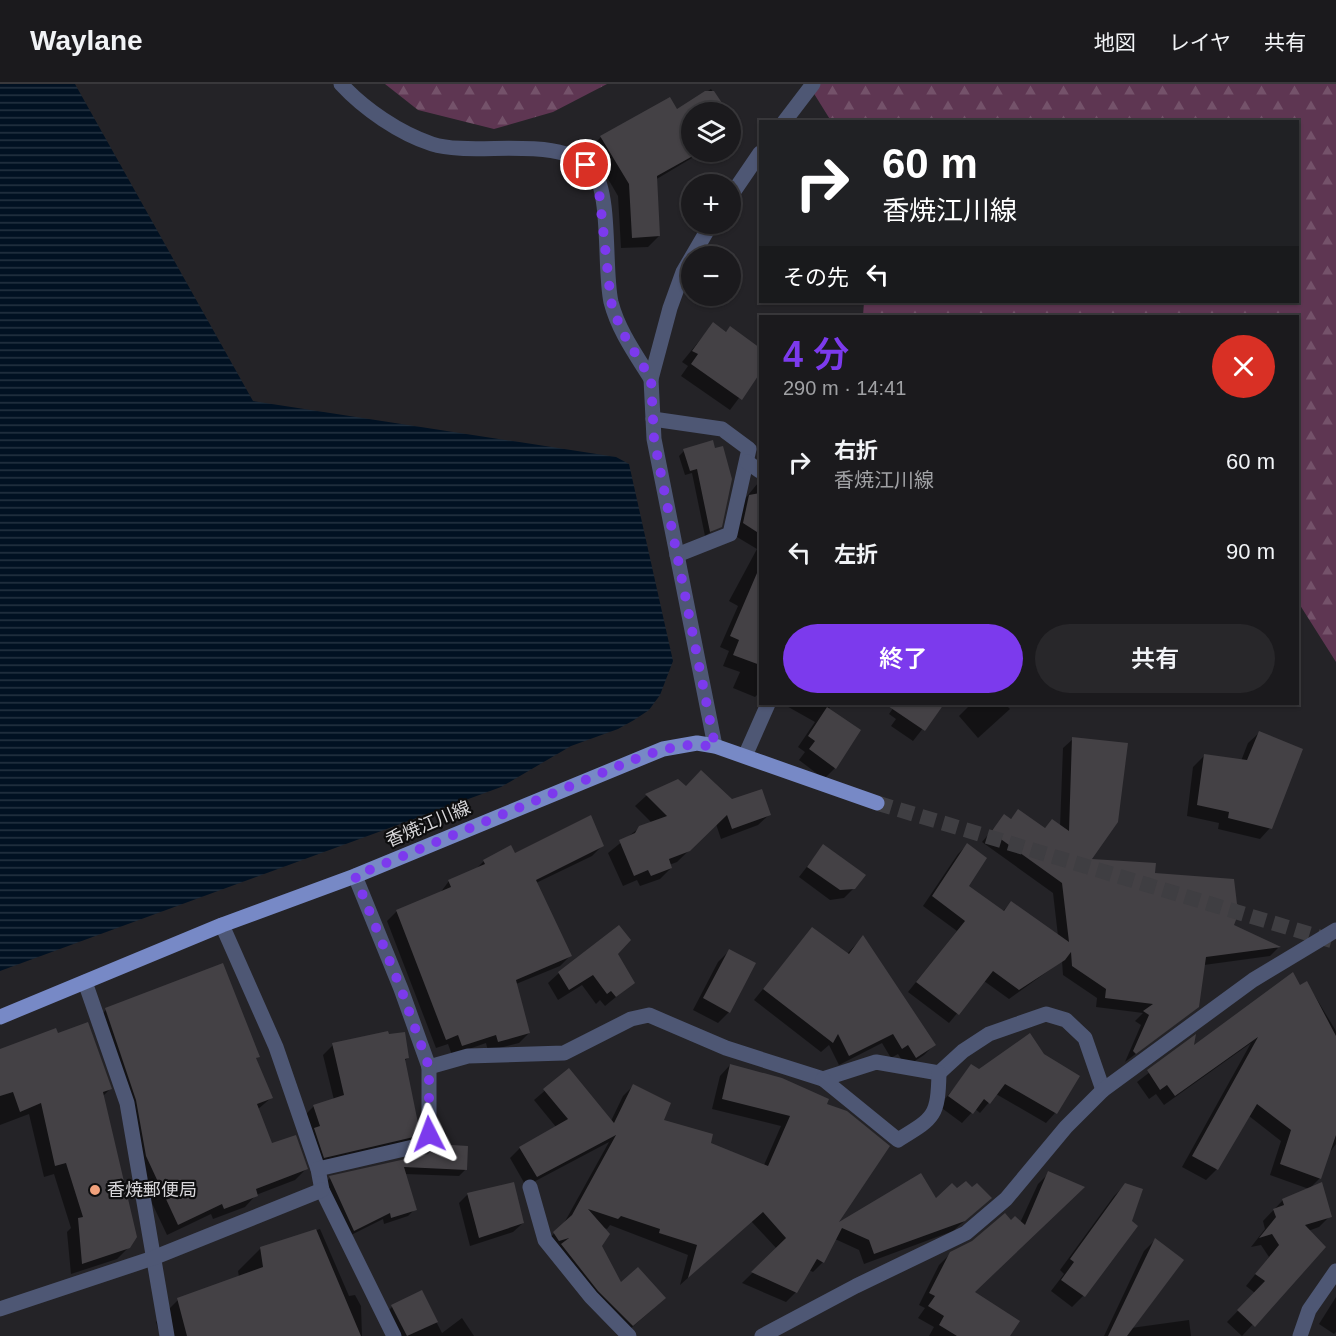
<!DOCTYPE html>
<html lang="ja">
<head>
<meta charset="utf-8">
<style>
  :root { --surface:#1b1a1d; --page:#28272a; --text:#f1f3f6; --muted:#a0a1a4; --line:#39383b; --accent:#7c3aed }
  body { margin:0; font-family:Helvetica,"Noto Sans JP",sans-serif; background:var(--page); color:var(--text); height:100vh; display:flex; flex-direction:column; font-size:22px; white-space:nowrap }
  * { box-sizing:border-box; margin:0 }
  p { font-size:20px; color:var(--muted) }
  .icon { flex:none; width:33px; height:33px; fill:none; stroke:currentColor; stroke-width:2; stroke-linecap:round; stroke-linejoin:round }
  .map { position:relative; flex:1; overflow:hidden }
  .sheet { position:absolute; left:759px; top:231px; width:540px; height:390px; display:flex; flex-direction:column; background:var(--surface); border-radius:0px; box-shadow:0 2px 4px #0004,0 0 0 2px var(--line) }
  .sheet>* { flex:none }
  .top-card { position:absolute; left:759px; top:36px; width:540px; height:183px; border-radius:0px; box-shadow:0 2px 4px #0004,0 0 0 2px var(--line); background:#202124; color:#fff; overflow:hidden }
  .tools { position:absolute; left:681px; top:18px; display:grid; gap:12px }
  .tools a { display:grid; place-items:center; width:60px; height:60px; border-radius:50%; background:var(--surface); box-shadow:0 2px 4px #0004,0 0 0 2px var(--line); font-size:30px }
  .pin { position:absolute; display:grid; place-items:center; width:51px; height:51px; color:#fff; margin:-26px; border:3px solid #fff; border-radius:50%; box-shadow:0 2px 6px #0007 }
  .me { position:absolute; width:66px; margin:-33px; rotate:357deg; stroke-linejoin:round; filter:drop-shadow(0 0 4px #0008) }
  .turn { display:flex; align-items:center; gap:21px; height:126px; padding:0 24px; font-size:27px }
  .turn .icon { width:78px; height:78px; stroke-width:2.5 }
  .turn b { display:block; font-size:42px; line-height:51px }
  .then { display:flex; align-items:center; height:57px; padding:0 24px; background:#0003; gap:12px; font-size:22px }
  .round { display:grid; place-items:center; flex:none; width:63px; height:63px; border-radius:32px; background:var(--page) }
  .overview { display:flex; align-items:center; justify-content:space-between; height:102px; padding:0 24px }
  h1 { font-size:36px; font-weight:600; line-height:45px; color:var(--accent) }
  .cta { display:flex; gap:12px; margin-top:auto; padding:12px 24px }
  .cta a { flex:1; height:69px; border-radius:36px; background:var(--accent); color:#fff; font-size:24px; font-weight:600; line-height:69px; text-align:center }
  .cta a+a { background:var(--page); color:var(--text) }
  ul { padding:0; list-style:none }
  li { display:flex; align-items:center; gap:18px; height:90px; padding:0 24px }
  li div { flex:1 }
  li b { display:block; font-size:22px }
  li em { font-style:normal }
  header { display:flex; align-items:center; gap:36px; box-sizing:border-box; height:84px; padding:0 30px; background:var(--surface); border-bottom:2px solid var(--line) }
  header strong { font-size:28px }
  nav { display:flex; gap:33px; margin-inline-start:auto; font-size:21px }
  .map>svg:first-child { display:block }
  .forest { fill:url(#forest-firs) }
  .water { fill:url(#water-rules) }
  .shadow { fill:#0007 }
  .building { fill:#444145 }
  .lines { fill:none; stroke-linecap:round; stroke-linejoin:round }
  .major-tunnel { stroke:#3f3e42; stroke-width:15; stroke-dasharray:15 8; stroke-linecap:butt }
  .minor { stroke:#4e5774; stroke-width:15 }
  .major { stroke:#7789c6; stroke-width:15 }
  .route { stroke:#7c3aed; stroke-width:10; stroke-dasharray:0 18 }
  .poi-dot { fill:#f1a17c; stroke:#0d0d0e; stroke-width:2 }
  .labels { text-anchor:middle; stroke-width:4.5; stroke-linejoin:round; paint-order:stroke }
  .street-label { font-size:18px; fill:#d8d7da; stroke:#0d0d0e }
  .poi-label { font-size:18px; fill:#d8d7da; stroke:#0d0d0e; text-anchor:start }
</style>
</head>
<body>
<header>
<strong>Waylane</strong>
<nav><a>地図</a><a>レイヤ</a><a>共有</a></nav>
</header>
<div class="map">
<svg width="1336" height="1252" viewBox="0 0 1336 1252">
  <defs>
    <pattern id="forest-firs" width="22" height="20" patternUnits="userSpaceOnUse" patternTransform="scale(1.5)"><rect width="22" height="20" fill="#5e3652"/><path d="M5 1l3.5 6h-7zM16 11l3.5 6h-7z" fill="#74526a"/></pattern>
    <pattern id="water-rules" width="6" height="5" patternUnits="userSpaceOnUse" patternTransform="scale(1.5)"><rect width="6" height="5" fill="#011122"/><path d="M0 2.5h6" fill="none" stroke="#253342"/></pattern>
  </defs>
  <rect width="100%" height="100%" fill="#242327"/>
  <!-- forest -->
  <g class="forest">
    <polygon points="385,0 607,0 553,28 494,45 418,26"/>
    <polygon points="808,0 1336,0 1336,578 1298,518 1298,232 863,232 864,218 1298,218 1298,38 831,37"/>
  </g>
  <!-- water -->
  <polygon class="water" points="0,0 75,0 253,317 616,373 629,380 673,577 660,611 649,626 634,636 618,645 571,662 501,703 0,887"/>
  <!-- shadow -->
  <g class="shadow">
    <polygon points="711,5 726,28 692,28 692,68 702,68 655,96 659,152 648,163 621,164 618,112 590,64 601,53 676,28"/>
    <polygon points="730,35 736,43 730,48"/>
    <polygon points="713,240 725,249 730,244 760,266 760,286 730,326 681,292 688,282 682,278"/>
    <polygon points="712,358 720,442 705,452 692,389 685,391 679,372 684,367"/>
    <polygon points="760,389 760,608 755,613 733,604 740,588 723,582 729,567 720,563 738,522 729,517 757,465 732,450 739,422 758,399"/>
    <polygon points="783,620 832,620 828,626 835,684 824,695 799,676 805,668 798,663 815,638"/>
    <polygon points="896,620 942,620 913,657 891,642 896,635 889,630"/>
    <polygon points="971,620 1005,620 1010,625 978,654 959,632"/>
    <polygon points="1259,649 1270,744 1260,755 1218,745 1219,739 1187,732 1193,683 1204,672 1241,677 1248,659"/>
    <polygon points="1073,655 1090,776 1154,790 1232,842 1278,864 1270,872 1204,881 1198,923 1125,978 1141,941 1135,937 1143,929 1096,923 1097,914 1063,891 1062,877 1009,915 984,897 949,939 908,908 957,847 923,822 958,770 967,761 967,802 1002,828 1011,819 1058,852 1053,809 982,758 1004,732 1010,736 1018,727 1044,745 1052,737 1060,743 1063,664"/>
    <polygon points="678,696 686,704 770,730 758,741 721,755 716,740 677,778 669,781 671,784 660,795 640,802 637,796 623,802 608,769 639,744 652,739 635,722 646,712"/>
    <polygon points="602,762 592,772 536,799 570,872 560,882 516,900 529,949 519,959 488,967 486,959 452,971 448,960 436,964 387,837 397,827 440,809 449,797 476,785 484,777 514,770"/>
    <polygon points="823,762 854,804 844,814 830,816 799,793"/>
    <polygon points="812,845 847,870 863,853 934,961 924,971 906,983 898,970 891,974 882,959 839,981 829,961 821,968 754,916"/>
    <polygon points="729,867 729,928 718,939 693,926 718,878"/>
    <polygon points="616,870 633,899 605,922 600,916 596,920 582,901 558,916 548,899 559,889"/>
    <polygon points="1307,899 1336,947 1336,1060 1327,1072 1320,1094 1309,1105 1270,1091 1281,1057 1249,1032 1216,1086 1206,1096 1182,1083 1251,959 1164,1021 1156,1010 1149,1015 1137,998 1194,954 1192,964"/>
    <polygon points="106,926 258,972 255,975 271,1014 257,1026 271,1061 306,1085 295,1096 256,1111 245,1123 213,1135 211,1130 167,1151 135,1083 126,1027 95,937"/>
    <polygon points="57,951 110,1005 103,1012 129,1163 117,1175 71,1190 67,1148 71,1144 54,1090 44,1093 29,1030 0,1041 0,967"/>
    <polygon points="333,961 408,974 404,977 417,1051 407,1061 315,1083 304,1032 314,1022 334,1016 323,971"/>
    <polygon points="1043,971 1078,992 1055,1029 1046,1039 996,1010 980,1029 975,1025 962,1039 939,1022 969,986 979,987"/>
    <polygon points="730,981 825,1021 834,1143 936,1117 979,1124 953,1147 864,1180 859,1166 835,1155 823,1178 813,1188 809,1186 796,1208 786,1218 742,1199 777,1165 751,1137 680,1201 688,1171 610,1141 607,1145 601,1143 601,1162 621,1200 654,1224 622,1252 543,1160 563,1141 609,1058 526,1102 510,1074 520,1064 556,1043 534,1016 569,986 611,1037 623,1012 633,1002 662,1037 709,1060 764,1081 781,1042 712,1025 720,992"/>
    <polygon points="428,1071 466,1085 459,1092 405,1090 415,1125 408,1132 384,1140 383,1135 347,1153 323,1101 330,1094"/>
    <polygon points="1049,1089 1082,1103 973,1209 1008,1252 929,1252 934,1243 918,1234 925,1224 919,1221 939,1181 951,1169 1011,1138 1020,1139 1038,1100"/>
    <polygon points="1125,1101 1130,1138 1083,1212 1072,1223 1051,1207 1064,1190 1060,1186 1114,1112"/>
    <polygon points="468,1110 523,1139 513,1148 470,1162 459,1119"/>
    <polygon points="1283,1116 1330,1132 1319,1143 1308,1147 1324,1163 1242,1252 1227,1238 1255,1209 1246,1202 1269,1173 1261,1161 1251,1163 1265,1145 1263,1137"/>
    <polygon points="320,1145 349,1212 355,1211 361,1222 362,1252 160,1252 156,1238 178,1216 239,1193 238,1187 260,1165"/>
    <polygon points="1155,1156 1131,1244 1189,1236 1191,1252 1104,1252 1144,1167"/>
    <polygon points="421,1208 442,1249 462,1234 474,1252 391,1252 382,1233 392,1223"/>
    <polygon points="1336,1213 1336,1248 1334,1250 1319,1240"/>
  </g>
  <!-- building -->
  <g class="building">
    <polygon points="705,7 714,7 728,28 692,28 692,68 700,68 657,92 660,152 632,154 629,100 600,52 670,13 677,25"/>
    <polygon points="713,238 726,248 730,242 760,264 760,289 742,316 691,280 698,270 692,267"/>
    <polygon points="713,356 715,364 723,362 732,395 722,443 710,448 697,385 690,387 683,365"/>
    <polygon points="760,409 760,450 743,439 749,411"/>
    <polygon points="760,482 760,581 733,571 739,556 730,552"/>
    <polygon points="885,620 944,620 925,647"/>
    <polygon points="827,623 861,646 836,685 809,665 815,657 808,652"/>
    <polygon points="1259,647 1303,665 1272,745 1228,734 1229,728 1197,721 1204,670 1247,676"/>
    <polygon points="1072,653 1128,659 1118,738 1092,775 1156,779 1155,789 1234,795 1237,820 1241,823 1234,841 1281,863 1206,873 1199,923 1136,970 1133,967 1149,931 1143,927 1153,920 1105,914 1106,905 1072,882 1071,868 1065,876 1019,906 993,887 959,931 916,898 965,837 932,812 967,759 987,774 969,802 1004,827 1011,817 1069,858 1062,799 991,748 1004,730 1011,735 1018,725 1045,744 1052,735 1069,747"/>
    <polygon points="701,686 732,715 762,705 771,731 732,745 727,731 690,767 669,775 672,784 651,792 648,786 634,792 619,756 635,749 639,742 667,732 645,710 678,695 686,702"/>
    <polygon points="591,731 604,762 536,796 572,872 516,896 530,949 498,958 496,951 462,962 458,951 446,956 396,826 451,803 448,796 485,780 483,776 511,761 515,769"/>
    <polygon points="823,760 866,791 855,805 840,806 807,783"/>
    <polygon points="619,841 631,856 618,870 635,899 616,913 611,907 607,910 593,891 569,906 558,888"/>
    <polygon points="812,843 849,870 863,851 936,961 916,974 908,961 902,965 893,950 849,972 838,950 833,959 763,905"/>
    <polygon points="729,865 756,879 730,929 703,914"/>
    <polygon points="223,879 260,973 256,974 273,1014 257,1020 272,1059 296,1051 308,1085 256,1105 258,1112 224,1125 222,1120 178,1141 146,1072 136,1016 105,924"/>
    <polygon points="1293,888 1300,901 1307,897 1336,952 1336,1051 1321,1095 1280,1080 1291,1046 1257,1020 1218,1086 1192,1072 1258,953 1175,1012 1167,1001 1160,1006 1147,986 1196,950 1194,961"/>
    <polygon points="88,938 112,1005 103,1008 137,1153 130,1164 82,1180 78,1134 83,1133 66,1079 55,1082 41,1019 20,1028 13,1008 0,1012 0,965 56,944 58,949"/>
    <polygon points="388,947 389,950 405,948 409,974 405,975 419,1044 418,1052 324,1074 314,1044 320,1042 313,1021 344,1011 332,959"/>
    <polygon points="1030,949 1044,970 1080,992 1057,1030 1005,1000 990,1020 984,1015 973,1030 948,1012 971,980 979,985"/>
    <polygon points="730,980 782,994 829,1015 827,1020 847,1027 890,1062 839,1138 921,1089 936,1114 952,1099 957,1104 966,1097 972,1103 977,1099 992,1114 965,1137 874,1170 869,1156 842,1144 824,1179 817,1175 797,1209 751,1188 786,1154 763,1128 688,1194 697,1161 659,1149 660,1145 621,1132 618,1135 588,1125 610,1150 602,1162 621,1198 638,1183 666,1214 633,1242 598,1207 561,1160 569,1154 559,1157 553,1148 572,1131 616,1051 537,1093 519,1063 568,1035 543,1005 569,984 614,1039 633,1000 671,1019 664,1036 713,1050 711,1059 768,1082 790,1032 722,1015"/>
    <polygon points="436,1060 468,1062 467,1086 404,1083 417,1126 391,1134 390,1129 354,1147 329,1092 428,1070"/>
    <polygon points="1048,1087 1085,1103 975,1208 1020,1237 1010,1252 957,1252 939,1241 944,1232 928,1222 935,1212 929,1209 950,1168 972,1157 1005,1129 1011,1136 1015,1132 1025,1141"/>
    <polygon points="514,1098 524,1139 479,1154 467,1109"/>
    <polygon points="1322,1098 1332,1133 1305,1141 1326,1163 1255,1243 1237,1226 1265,1197 1255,1190 1279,1161 1272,1150 1259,1154 1276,1133 1273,1125 1284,1121 1282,1115"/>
    <polygon points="1125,1099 1143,1105 1132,1137 1138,1142 1085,1213 1061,1196 1074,1178 1070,1175"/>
    <polygon points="316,1145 361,1252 187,1252 177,1214 263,1183 260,1163"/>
    <polygon points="1155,1154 1184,1176 1127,1252 1108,1252"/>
    <polygon points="422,1206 438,1238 407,1252 391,1221"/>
  </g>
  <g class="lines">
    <!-- major-tunnel -->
    <polyline class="major-tunnel" points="877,719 1336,858"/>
    <!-- minor -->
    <g class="minor">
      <path d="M341,0c23,25 58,49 91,60 43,14 131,-12 162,28 17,24 10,99 17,130 7,28 25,53 40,77"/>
      <polyline points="784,38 813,0"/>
      <polyline points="730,113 760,69"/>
      <polyline points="711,140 683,188 670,224 651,295 654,355 715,662"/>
      <polyline points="653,335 722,345 749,365 730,450 677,471"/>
      <polyline points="747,378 760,387"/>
      <polyline points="745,672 768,620"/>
      <polyline points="355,792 401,905 429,983 468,972 564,969 631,935 649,931 726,964 823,995 876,978 939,989 963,967 989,950 1046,930 1066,936 1085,954 1103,1006"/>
      <polyline points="222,841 276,963 318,1085 322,1106 394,1252"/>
      <polyline points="85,898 127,1019 167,1252"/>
      <path d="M823,995l75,61c36,-22 40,-23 41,-67"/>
      <polyline points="318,1085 426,1060 429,1050 429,983"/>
      <polyline points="530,1103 545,1156 591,1213 629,1252"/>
      <polyline points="0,1225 153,1174 322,1106"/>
      <polyline points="762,1252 856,1202 966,1149 1006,1115 1066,1043 1103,1006 1253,896 1336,846"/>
      <polyline points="1300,1252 1309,1226 1336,1187"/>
    </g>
    <!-- major -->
    <polyline class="major" points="0,933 222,841 355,792 663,665 697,659 715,662 877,719"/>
  </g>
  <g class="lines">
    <!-- route -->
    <polyline class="route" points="429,1050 429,983 401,905 355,792 645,671 682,661 715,662 654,355 651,295 621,246 611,218 598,98 586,81"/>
  </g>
  <!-- markers -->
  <circle class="poi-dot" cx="95" cy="1106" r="6"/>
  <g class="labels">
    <!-- street labels -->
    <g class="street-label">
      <text transform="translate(428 740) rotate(-23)" y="6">香焼江川線</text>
    </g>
    <!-- poi labels -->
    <g class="poi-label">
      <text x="107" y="1112">香焼郵便局</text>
    </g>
  </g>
</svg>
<div class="tools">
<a><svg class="icon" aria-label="layers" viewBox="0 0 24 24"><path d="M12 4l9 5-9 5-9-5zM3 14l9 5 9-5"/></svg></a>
<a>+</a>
<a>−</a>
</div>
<div class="pin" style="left:586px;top:81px;background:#d93025"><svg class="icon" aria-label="arrive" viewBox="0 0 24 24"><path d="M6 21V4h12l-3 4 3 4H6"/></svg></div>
<svg class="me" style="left:429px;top:1050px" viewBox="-20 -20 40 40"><path d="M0-17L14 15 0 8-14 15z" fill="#7c3aed" stroke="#fff" stroke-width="4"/></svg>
<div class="top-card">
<div class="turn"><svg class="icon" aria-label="right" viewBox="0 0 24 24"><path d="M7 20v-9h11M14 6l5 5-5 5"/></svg><div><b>60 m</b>香焼江川線</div></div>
<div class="then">その先<svg class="icon" aria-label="left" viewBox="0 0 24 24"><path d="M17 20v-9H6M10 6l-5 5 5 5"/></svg></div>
</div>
<section class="sheet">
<div class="overview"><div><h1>4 分</h1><p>290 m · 14:41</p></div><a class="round" style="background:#d93025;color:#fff"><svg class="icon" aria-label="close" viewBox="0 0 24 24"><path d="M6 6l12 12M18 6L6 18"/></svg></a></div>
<ul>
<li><svg class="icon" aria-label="right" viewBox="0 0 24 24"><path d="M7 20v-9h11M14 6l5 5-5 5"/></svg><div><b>右折</b><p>香焼江川線</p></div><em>60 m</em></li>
<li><svg class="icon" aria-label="left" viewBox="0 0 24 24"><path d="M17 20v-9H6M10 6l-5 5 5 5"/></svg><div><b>左折</b></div><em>90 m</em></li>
</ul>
<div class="cta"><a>終了</a><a>共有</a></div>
</section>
</div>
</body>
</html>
